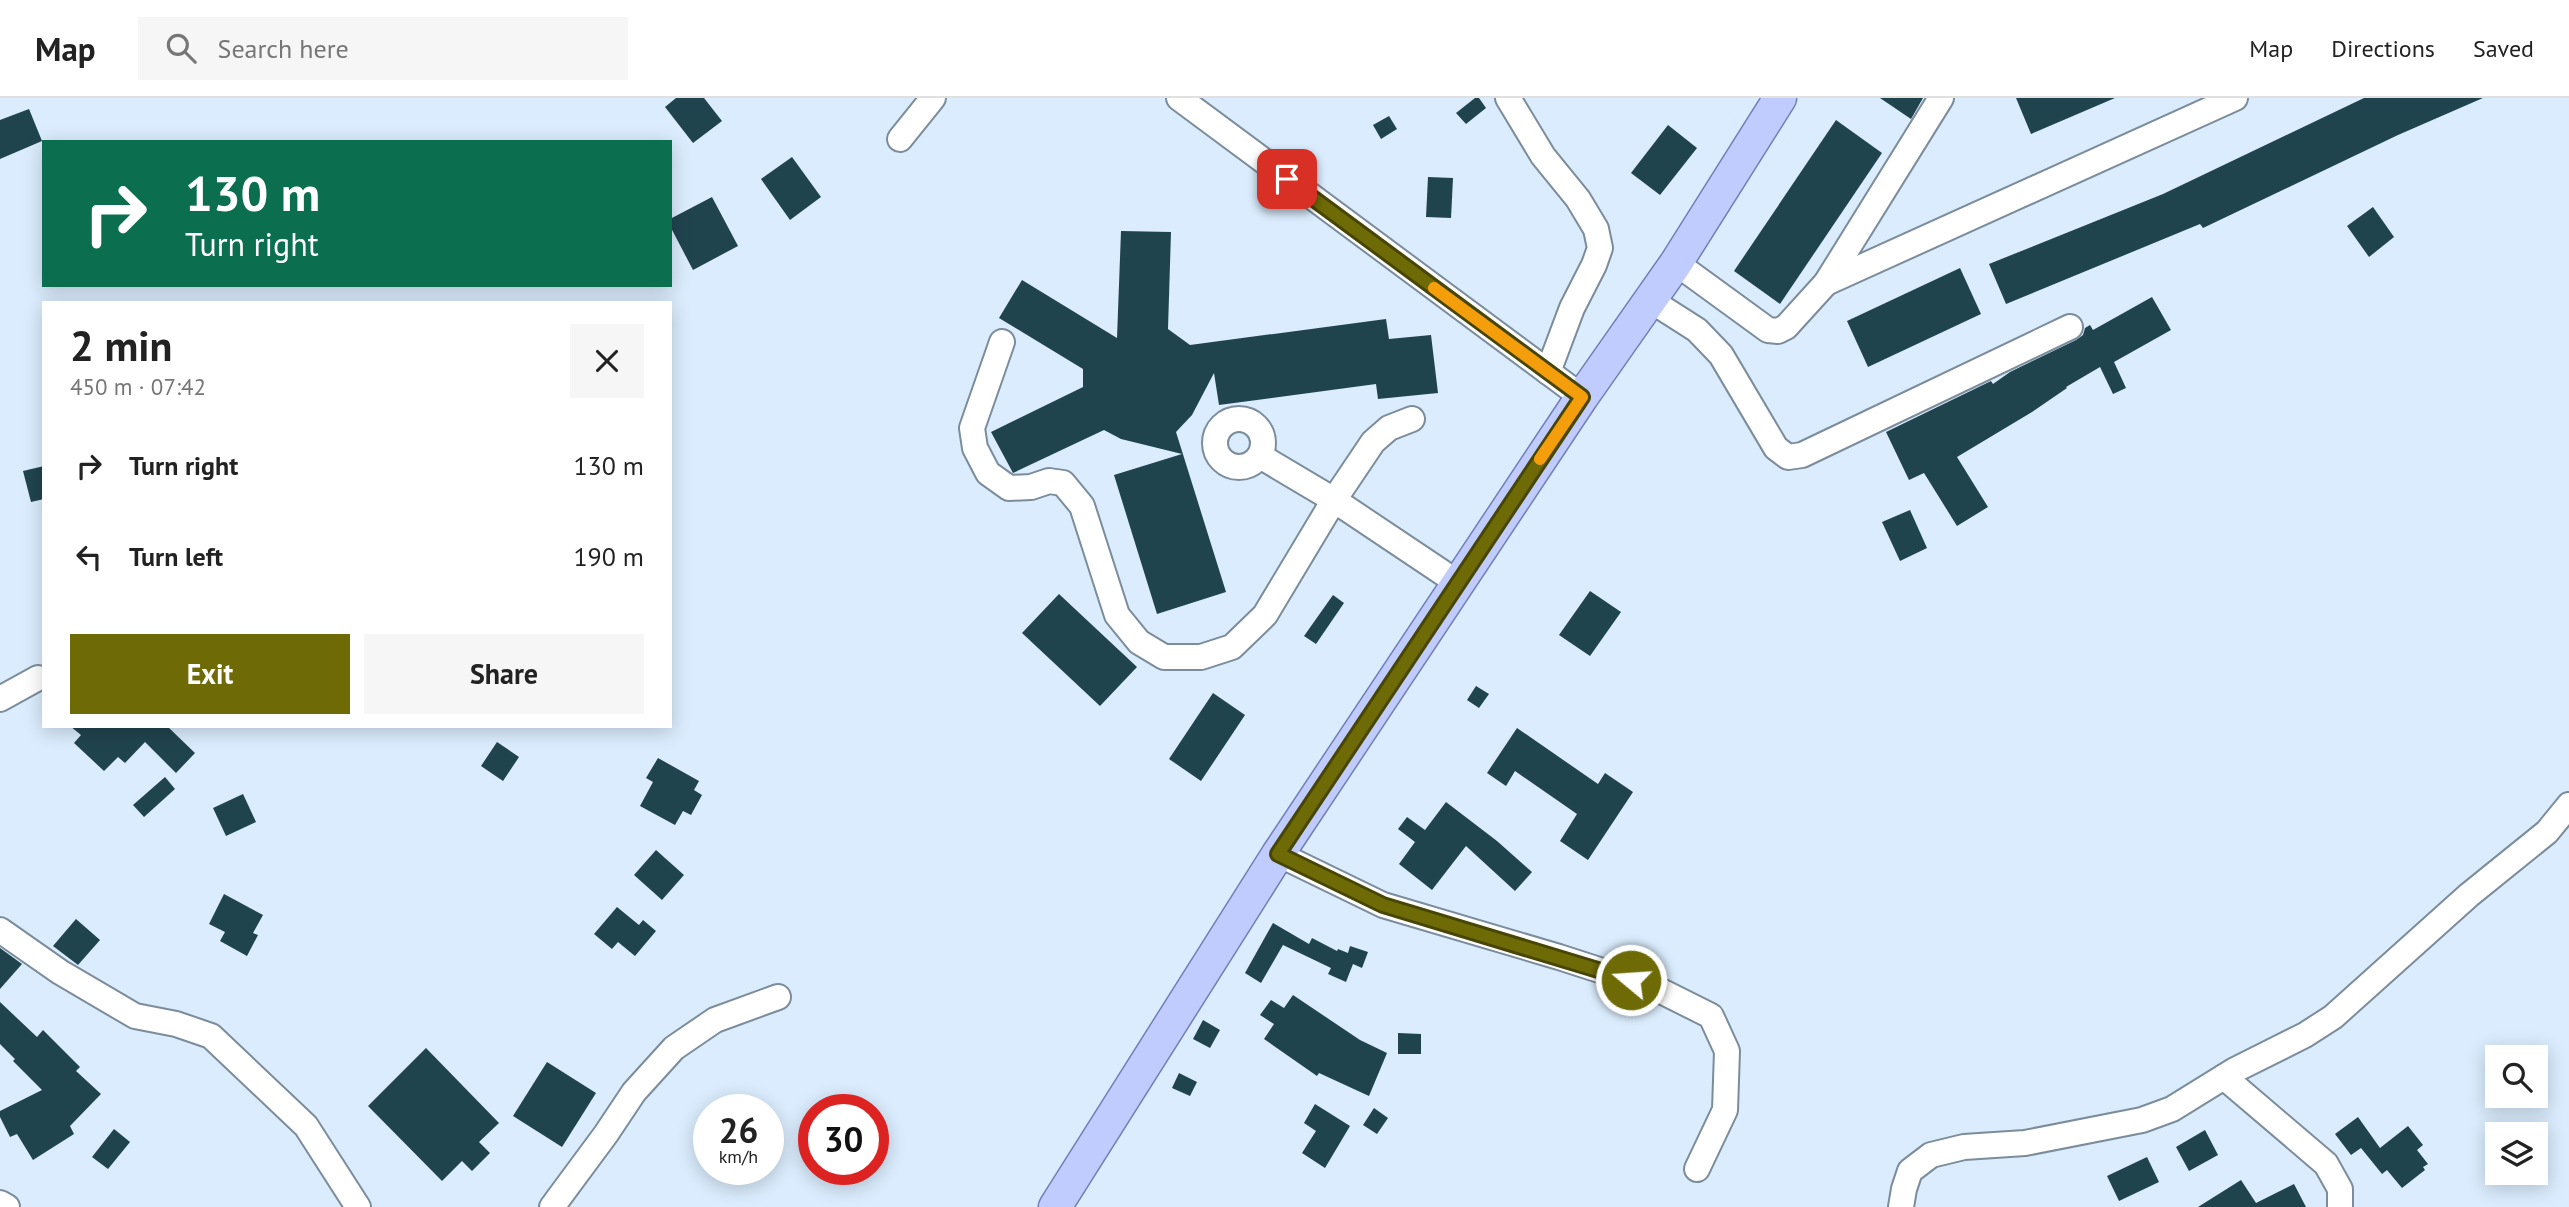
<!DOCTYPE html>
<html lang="en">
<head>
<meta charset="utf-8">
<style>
  :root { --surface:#fff; --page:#f6f6f6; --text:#222; --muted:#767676; --line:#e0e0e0; --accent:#6e6b07 }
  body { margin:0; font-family:"PT Sans",sans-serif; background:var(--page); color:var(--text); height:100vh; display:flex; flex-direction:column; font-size:26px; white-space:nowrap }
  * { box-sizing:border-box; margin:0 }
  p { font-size:23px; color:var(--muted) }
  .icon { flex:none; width:38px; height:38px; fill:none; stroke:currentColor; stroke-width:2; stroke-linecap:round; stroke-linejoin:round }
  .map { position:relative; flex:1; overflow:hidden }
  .sheet { position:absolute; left:42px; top:203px; width:630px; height:427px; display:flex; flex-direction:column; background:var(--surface); border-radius:0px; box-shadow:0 4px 18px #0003 }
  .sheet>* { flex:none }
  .hud { position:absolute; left:42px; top:42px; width:630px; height:147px; border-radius:0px; box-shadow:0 4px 18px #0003; background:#0b6e4f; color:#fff; overflow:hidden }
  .controls { position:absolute; left:2485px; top:947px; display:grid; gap:14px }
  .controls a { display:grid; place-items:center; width:63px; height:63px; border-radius:0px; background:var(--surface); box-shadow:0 4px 18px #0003; font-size:35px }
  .speed { position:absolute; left:693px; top:996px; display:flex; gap:14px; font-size:35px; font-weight:700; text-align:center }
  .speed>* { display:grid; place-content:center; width:91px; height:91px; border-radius:50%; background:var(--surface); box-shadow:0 4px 18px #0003; line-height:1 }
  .speed small { font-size:18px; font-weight:400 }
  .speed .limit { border:10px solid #d22; background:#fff; color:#111 }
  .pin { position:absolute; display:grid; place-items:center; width:60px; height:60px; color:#fff; margin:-30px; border-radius:14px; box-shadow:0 4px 10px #0006 }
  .me { position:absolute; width:77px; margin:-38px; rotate:288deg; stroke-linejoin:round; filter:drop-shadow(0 0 5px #0008) }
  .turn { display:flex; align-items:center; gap:24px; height:147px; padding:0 28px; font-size:32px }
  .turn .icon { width:91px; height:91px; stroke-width:2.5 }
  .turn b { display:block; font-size:49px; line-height:60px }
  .round { display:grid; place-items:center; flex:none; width:74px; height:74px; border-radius:0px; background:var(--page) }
  .overview { display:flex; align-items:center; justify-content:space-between; height:119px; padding:0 28px }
  h1 { font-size:42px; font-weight:600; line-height:52px }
  .cta { display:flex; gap:14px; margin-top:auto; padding:14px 28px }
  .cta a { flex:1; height:80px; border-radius:0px; background:var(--accent); color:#fff; font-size:28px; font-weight:600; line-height:80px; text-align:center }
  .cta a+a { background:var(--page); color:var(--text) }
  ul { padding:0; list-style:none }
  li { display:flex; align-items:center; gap:21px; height:91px; padding:0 28px }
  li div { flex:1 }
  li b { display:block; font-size:26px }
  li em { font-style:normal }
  header { display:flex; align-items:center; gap:42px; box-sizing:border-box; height:98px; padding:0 35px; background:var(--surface); border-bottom:2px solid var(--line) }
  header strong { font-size:33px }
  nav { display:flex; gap:38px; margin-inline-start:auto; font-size:24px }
  .search { width:490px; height:63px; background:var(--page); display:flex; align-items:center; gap:18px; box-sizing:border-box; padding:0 24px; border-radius:0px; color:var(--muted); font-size:26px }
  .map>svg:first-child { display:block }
  .building { fill:#20444e }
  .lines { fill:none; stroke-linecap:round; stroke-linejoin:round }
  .minor-casing { stroke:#7b8c9b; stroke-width:28 }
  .major-casing { stroke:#707fb6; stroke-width:35 }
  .minor { stroke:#fff; stroke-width:24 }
  .major { stroke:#c0ccfd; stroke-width:32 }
  .route-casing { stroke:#484605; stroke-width:18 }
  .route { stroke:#6e6b07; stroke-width:12 }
  .slow { stroke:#f59e0b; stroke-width:12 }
</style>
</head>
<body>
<header>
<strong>Map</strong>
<div class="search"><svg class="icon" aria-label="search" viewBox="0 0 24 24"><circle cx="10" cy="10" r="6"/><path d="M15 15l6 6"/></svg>Search here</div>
<nav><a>Map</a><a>Directions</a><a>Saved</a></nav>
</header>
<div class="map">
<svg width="2569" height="1109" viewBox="0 0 2569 1109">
  <rect width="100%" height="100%" fill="#daecfd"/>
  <!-- building -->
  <g class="building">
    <polygon points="676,0 704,0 722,23 693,45 665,9"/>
    <polygon points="1475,0 1479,0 1486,10 1466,26 1456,15"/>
    <polygon points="1880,0 1923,0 1911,21"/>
    <polygon points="2016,0 2115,0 2031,36"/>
    <polygon points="2364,0 2483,0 2398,37 2203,130 2200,126 2006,206 1989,166 2163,96"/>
    <polygon points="29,11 42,43 0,61 0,22"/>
    <polygon points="1389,18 1397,31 1381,41 1373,27"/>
    <polygon points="1836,22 1882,55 1780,206 1734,173"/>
    <polygon points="1668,27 1697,50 1660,97 1631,75"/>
    <polygon points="792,59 821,99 790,122 761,81"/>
    <polygon points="1428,79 1453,80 1451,120 1426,119"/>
    <polygon points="712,99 738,148 693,172 670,128 670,121"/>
    <polygon points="2373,109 2394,139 2369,159 2347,128"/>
    <polygon points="1121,133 1171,134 1168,231 1190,247 1386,221 1389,241 1431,237 1438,295 1378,301 1376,286 1219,307 1214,275 1192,317 1176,334 1226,494 1157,516 1114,377 1182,356 1121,341 1104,332 1013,375 991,334 1083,289 1083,271 999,220 1022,182 1117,240"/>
    <polygon points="1960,170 1981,216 1868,269 1847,223"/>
    <polygon points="2152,199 2171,232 2114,264 2126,290 2113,296 2100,269 2066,289 2067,290 2032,314 1957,359 1988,409 1957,428 1924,375 1909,382 1886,334 1991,283 1993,286 2010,274 2076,242 2083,237 2085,230 2090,227 2093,232"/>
    <polygon points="44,368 44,401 31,404 23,373"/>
    <polygon points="1910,412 1927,450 1900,463 1882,424"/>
    <polygon points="1590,493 1621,514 1590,558 1559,537"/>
    <polygon points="1059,496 1137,569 1100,608 1022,535"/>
    <polygon points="1333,497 1344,505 1316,546 1304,538"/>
    <polygon points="1476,588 1489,596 1479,610 1467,602"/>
    <polygon points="1213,595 1245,617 1201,683 1169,661"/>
    <polygon points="70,628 167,628 195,655 176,675 145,644 125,665 118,659 104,673 74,645 81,637"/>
    <polygon points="1517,630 1598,686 1605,675 1633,694 1588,762 1560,743 1577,716 1515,673 1506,688 1487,675"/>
    <polygon points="497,644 519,659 503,683 481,668"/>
    <polygon points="658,660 699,683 694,692 702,697 691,717 683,713 675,727 640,708 653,684 646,680"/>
    <polygon points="165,679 175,691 144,719 133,707"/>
    <polygon points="243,696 256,724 226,738 213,710"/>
    <polygon points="1446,704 1497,743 1532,774 1515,793 1466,748 1432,792 1399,766 1415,744 1398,731 1407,719 1425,732"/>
    <polygon points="656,752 684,777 662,802 634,777"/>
    <polygon points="224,796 263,817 253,835 258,837 247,858 220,843 225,834 209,826"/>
    <polygon points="617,809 639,827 643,822 656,833 635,858 618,844 612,851 594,836"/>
    <polygon points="76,821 100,842 78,867 53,848"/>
    <polygon points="1273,825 1309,846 1312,840 1337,853 1338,851 1348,855 1350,848 1368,854 1362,870 1353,866 1346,884 1328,876 1331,870 1283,847 1261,885 1245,875"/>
    <polygon points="0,850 22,866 0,891"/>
    <polygon points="1293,897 1360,942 1387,955 1369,998 1319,975 1317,978 1264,941 1274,926 1260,917 1271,902 1284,910"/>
    <polygon points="0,904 37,939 43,932 80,969 76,973 101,996 70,1028 74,1036 33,1062 17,1036 10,1039 0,1019 0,1013 42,992 13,963 15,961 0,946"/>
    <polygon points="1203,922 1220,932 1210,950 1193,941"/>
    <polygon points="1398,935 1421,936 1421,956 1398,956"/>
    <polygon points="426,950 499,1025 479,1044 490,1055 472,1073 462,1063 442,1083 368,1008"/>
    <polygon points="547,964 596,995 562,1049 513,1018"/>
    <polygon points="1179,975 1197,984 1190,998 1172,990"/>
    <polygon points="1315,1006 1350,1028 1325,1070 1302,1055 1316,1033 1304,1025"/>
    <polygon points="1374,1010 1388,1020 1377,1036 1363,1027"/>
    <polygon points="2358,1019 2380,1050 2408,1028 2423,1047 2417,1052 2428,1066 2423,1069 2425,1072 2402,1090 2387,1072 2382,1076 2361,1050 2351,1057 2335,1036"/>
    <polygon points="114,1031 130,1044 108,1071 92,1059"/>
    <polygon points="2205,1032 2218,1057 2189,1073 2176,1049"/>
    <polygon points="2147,1059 2159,1084 2119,1103 2107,1078"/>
    <polygon points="2241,1082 2256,1105 2294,1086 2306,1109 2198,1109"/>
  </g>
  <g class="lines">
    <!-- minor casing -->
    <g class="minor-casing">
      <g id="minor">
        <polyline points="1179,0 1582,299"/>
        <polyline points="1508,0 1543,58 1578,101 1596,131 1600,150 1594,167 1572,210 1548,274"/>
        <polyline points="900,41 933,0"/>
        <polyline points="1676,165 1768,232 1778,233 1786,229 1826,185 1941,0"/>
        <polyline points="1826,185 2235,0"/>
        <polyline points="1650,202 1697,232 1721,257 1776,350 1788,359 1802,357 2070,229"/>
        <polyline points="1002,244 972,330 975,350 988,375 1009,390 1031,389 1049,383 1063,385 1082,408 1117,517 1139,544 1164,559 1201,559 1232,549 1265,517 1334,402 1373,344 1389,330 1412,321"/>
        <circle cx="1239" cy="345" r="24"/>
        <polyline points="1260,358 1334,402 1458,485"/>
        <polyline points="0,601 38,580"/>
        <polyline points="1278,756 1383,807 1559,859 1655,890 1711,918 1727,953 1725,1012 1697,1071"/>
        <polyline points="0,832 60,874 135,918 176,926 211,938 306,1028 358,1109"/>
        <polyline points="2224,979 2326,1066 2340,1091 2340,1109"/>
        <polyline points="0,1105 7,1109"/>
        <polyline points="552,1109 606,1036 634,994 674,950 715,922 778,899"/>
        <polyline points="1901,1109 1904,1091 1910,1073 1931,1057 1964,1049 2025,1045 2142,1022 2172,1011 2235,972 2305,937 2333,919 2469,797 2547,734 2569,707"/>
      </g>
    </g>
    <!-- major casing -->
    <g class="major-casing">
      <polyline id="major" points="1055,1109 1278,756 1582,299 1676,165 1780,0"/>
    </g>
    <!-- minor -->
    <use href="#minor" class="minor"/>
    <!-- major -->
    <use href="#major" class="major"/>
  </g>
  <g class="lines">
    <!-- route casing -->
    <g class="route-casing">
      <polyline id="route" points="1287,81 1582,299 1278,756 1383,807 1631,882"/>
    </g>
    <!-- route -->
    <use href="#route" class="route"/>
    <!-- slow -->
    <polyline class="slow" points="1434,190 1582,299 1540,361"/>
  </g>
</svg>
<div class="controls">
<a><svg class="icon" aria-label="search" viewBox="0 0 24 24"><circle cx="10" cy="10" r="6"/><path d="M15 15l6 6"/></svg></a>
<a><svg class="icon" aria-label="layers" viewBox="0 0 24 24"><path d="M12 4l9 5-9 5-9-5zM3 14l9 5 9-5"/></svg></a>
</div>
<div class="speed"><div>26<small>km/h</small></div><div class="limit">30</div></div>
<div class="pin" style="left:1287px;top:81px;background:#d93025"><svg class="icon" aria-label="arrive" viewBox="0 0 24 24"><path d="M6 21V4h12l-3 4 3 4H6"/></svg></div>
<svg class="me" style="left:1631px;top:882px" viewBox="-20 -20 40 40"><circle r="17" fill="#6e6b07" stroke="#fff" stroke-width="3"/><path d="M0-11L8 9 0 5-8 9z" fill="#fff"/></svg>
<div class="hud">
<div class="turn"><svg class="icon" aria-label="right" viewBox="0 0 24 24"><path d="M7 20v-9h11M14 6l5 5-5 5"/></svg><div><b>130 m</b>Turn right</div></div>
</div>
<section class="sheet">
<div class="overview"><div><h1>2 min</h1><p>450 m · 07:42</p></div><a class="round"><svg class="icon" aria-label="close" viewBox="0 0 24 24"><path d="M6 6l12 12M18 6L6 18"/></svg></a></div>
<ul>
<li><svg class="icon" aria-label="right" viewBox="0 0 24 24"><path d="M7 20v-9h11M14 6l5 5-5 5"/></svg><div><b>Turn right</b></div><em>130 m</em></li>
<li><svg class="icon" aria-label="left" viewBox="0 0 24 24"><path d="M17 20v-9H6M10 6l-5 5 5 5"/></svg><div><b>Turn left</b></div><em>190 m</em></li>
</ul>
<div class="cta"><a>Exit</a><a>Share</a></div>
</section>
</div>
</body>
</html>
